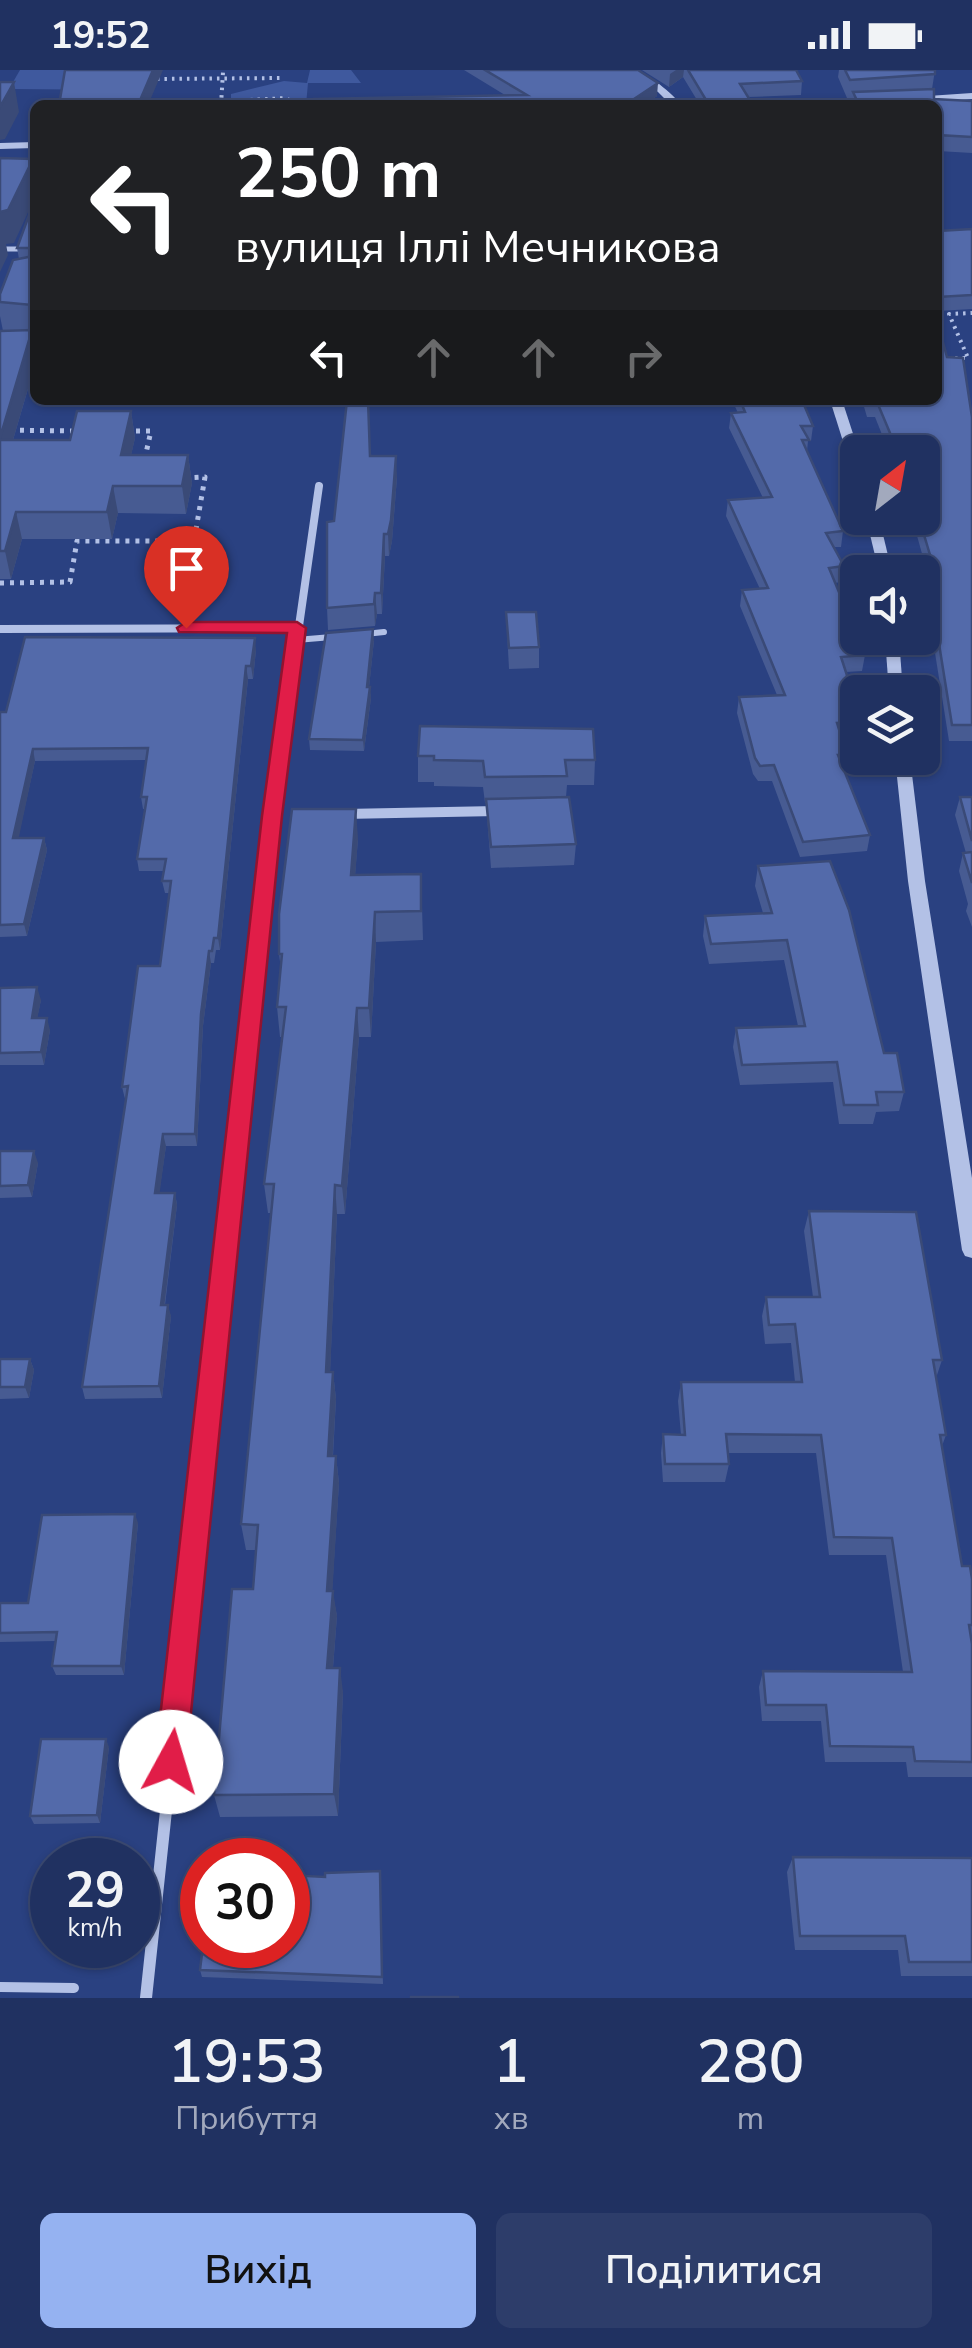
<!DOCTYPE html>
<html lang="uk">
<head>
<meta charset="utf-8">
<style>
  :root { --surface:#203161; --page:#2d3d6a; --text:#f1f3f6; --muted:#a2a9bd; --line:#3d4c76; --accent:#95b2f1 }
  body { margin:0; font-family:"Nunito Sans",sans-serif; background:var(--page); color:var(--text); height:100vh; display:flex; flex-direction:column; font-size:38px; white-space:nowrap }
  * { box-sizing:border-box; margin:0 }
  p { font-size:32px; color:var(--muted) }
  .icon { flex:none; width:55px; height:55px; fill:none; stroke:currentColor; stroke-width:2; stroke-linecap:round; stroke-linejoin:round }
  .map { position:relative; height:1928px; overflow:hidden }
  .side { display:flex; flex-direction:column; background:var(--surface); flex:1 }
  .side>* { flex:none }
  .top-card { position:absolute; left:30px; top:30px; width:912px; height:305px; border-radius:15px; box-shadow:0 2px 8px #0004,0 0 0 2px var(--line); background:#202124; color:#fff; overflow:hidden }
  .needle { width:65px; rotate:31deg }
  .buttons { position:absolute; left:840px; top:365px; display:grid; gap:20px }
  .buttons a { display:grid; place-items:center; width:100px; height:100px; border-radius:15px; background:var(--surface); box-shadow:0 2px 8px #0004,0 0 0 2px var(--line); font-size:50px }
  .speed { position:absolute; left:30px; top:1768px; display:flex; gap:20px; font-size:50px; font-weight:700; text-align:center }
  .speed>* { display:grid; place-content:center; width:130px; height:130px; border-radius:50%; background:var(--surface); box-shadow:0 2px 8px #0004,0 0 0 2px var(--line); line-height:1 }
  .speed small { font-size:25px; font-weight:400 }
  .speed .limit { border:15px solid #d22; background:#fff; color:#111 }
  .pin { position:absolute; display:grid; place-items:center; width:85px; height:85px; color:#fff; margin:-102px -42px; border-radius:50% 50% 50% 0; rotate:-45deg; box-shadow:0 0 10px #0007 }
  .pin .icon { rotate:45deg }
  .me { position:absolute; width:110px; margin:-55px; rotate:6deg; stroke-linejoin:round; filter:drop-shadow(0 0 8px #0008) }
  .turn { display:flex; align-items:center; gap:35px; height:210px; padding:0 40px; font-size:45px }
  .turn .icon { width:130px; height:130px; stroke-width:2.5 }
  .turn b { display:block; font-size:70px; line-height:85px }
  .lanes { display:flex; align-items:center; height:95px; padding:0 40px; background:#0003; justify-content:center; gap:50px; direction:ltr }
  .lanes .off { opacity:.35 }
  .eta { display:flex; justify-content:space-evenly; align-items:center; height:170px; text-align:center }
  .eta b { font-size:60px; font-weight:600; line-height:70px }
  .button { display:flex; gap:20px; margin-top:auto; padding:20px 40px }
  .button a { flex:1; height:115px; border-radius:15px; background:var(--accent); color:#111; font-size:40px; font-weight:600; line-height:115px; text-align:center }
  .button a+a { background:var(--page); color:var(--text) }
  .status { display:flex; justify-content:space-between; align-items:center; height:70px; padding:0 50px; background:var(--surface); direction:ltr }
  .status svg { height:28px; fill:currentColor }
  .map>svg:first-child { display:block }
  .green { fill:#3f599e }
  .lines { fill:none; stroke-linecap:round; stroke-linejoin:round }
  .path-far1 { stroke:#b3c1e6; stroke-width:4; stroke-dasharray:2.5 5; stroke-linecap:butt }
  .path { stroke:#b3c1e6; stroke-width:5; stroke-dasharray:4 6; stroke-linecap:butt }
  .service-far2 { stroke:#b3c1e6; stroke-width:5 }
  .service-far1 { stroke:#b3c1e6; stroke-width:6 }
  .service { stroke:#b3c1e6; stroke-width:10 }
  .minor-far2 { stroke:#b3c1e6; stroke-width:8 }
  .minor-far1 { stroke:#b3c1e6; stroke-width:10 }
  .minor { stroke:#b3c1e6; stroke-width:12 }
  .tertiary { fill:#b3c1e6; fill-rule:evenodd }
  .wall { fill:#475b92 }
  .shaded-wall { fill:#3a4a77 }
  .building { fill:#536aaa; stroke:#3a4a77; stroke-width:2.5 }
  .route { fill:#e11d48; stroke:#92132f; stroke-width:2.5 }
</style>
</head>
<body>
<div class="status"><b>19:52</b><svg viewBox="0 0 49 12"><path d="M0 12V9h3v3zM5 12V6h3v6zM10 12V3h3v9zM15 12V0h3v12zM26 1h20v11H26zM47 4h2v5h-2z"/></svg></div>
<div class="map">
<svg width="972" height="1928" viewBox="0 0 972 1928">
  <rect width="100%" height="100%" fill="#2a4181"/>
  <!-- green -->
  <g class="green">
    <polygon points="20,0 135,0 137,20 9,19"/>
    <polygon points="310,0 351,0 361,13 308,13 306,35 231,35 231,24 284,11 307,13"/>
  </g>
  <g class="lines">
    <!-- path-far1 -->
    <g class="path-far1">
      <polyline points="152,0 151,9 281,8"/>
      <polyline points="221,35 223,2"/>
      <polyline points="245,35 249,30 287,28 292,35"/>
      <polyline points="955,288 968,288 949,244 972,243"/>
    </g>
    <!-- path -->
    <g class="path">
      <polyline points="0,360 78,361"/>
      <polyline points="126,361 151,361 144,392"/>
      <polyline points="0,513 70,512 77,471 194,471 205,407 186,408"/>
    </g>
    <!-- service-far2 -->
    <polyline class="service-far2" points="0,179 35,179"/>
    <!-- service-far1 -->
    <g class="service-far1">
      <polyline points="365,564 384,562"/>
      <polyline points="296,570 332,567"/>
    </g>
    <!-- service -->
    <polyline class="service" points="0,1917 74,1918"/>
    <!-- minor-far2 -->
    <g class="minor-far2">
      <polyline points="0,559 297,558"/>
      <polyline points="274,731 319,416"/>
    </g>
    <!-- minor-far1 -->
    <g class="minor-far1">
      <polyline points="344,744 497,741"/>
      <polyline points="218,1256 274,728"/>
    </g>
    <!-- minor -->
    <polyline class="minor" points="146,1928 218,1254"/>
    <!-- tertiary -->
    <g class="tertiary">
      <path d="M623,0c23,0 44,19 59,35h-11l-13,-13z"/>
      <polygon points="972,23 972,29 913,33 908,30 913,27"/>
      <polygon points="35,72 35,78 0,79 0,73"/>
      <polygon points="830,330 842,330 859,382 858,404 852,400"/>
      <polygon points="866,448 879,448 892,502 879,502"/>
      <polygon points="885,568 899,568 903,622 889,622"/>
      <polygon points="895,688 910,688 925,811 972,1108 972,1188 965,1186 962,1180 908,811"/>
    </g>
  </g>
  <!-- wall -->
  <g class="wall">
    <polygon points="464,0 638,0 657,26 644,35 313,35 505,25"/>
    <polygon points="642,0 796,0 802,11 801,25 748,27 753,35 700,35 683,7 669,17"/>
    <polygon points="839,0 935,0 932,19 934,29 972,31 972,83 938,81 938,35 852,35 853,28 847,28 838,7"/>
    <polygon points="35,145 35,295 13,370 70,370 131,341 135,368 131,385 188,385 192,413 186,444 118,443 112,469 22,469 11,509 0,509 0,261 3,261 0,246 0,224 19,189 17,178"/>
    <polygon points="972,159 972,239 938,241 938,161"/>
    <polygon points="947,287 972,347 972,671 949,671 925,520 928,505 912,448 922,448 922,382 889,382 875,347 867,347 862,330 938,330"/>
    <polygon points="732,330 802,330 813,356 811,371 808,371 807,381 843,461 841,477 834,477 844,496 841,512 835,513 865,585 862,601 846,602 858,639 858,668 842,668 847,685 844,700 870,765 867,781 800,787 772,711 758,711 753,704 737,643 739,627 777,625 740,536 742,520 760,519 726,446 728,430 763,428 729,358 731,343 738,343"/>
    <polygon points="370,386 397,407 392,471 389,486 385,486 382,544 377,544 375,556 328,560 327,538 334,451"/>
    <polygon points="506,542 539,577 539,598 509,599"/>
    <polygon points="374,570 369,617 371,628 364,681 310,680 309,669"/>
    <polygon points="256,580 253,609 248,609 220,880 216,880 214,893 211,893 203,956 197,1076 166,1076 159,1123 175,1123 177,1135 165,1235 171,1246 162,1328 85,1329 82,1317 126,1029 125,1029 122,1017 160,896 169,823 165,823 162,811 164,801 139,801 137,789 145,739 143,739 141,727 146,690 35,691 18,768 44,768 47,780 27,866 0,867 0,642 6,642"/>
    <polygon points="418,686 595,690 594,715 567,715 566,727 576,774 574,795 491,798 486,733 485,733 483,717 434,716 434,712 418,712"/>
    <polygon points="960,727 972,727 972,857 966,841 968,834 959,801 963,783 966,783 955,745"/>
    <polygon points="358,769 355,805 421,804 423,870 376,872 371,967 359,967 345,1144 337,1144 330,1302 333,1302 336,1329 333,1386 336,1386 339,1413 332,1521 337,1546 333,1598 343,1622 338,1746 220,1747 214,1725 253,1519 256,1480 246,1480 241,1454 271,1143 268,1143 264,1114 282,967 280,967 277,937 281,899 279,884"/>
    <polygon points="758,796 884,983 904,1022 899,1041 876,1042 873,1054 839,1054 833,1012 740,1015 733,977 736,958 798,956 784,890 709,894 703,866 705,846 763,843 755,816"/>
    <polygon points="0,918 41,930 37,948 50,960 44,995 0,995"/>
    <polygon points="0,1081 38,1093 32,1127 0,1128"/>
    <polygon points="809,1141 942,1290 936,1308 946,1365 942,1376 972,1555 972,1707 908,1707 906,1692 825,1692 821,1651 762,1651 759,1617 763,1601 903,1602 886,1485 829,1485 816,1383 728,1383 729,1394 725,1412 663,1412 661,1383 663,1364 681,1365 678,1331 681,1312 795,1312 791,1273 765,1274 762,1246 766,1227 813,1227 804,1161"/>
    <polygon points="0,1289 30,1289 34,1300 29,1328 0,1329"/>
    <polygon points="138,1453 124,1605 56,1605 52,1596 56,1571 0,1572 0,1533 28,1533"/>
    <polygon points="109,1677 100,1753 34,1754 30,1746"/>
    <polygon points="793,1787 972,1788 972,1906 901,1906 898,1880 795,1880 787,1802"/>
    <polygon points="380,1801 383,1914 202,1907 200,1900 325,1807"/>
  </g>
  <!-- shaded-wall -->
  <g class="shaded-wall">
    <polygon points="153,0 163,0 148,35 138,35"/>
    <polygon points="676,0 684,0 683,7 669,17 670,4"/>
    <polygon points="14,12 19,42 5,69 0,70 0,37"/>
    <polygon points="658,13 657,26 644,35 625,35"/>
    <polygon points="33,89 35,102 35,127 14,173 6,174 8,185 0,202 0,142"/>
    <polygon points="32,260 35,273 35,295 5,397 0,368"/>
    <polygon points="131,341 135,368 125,413 121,385"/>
    <polygon points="188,385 192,413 186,444 182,416"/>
    <polygon points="396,386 397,407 392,471 389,486 388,464"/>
    <polygon points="113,416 118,443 112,469 107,442"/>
    <polygon points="16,442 22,469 11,509 5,481"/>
    <polygon points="384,464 385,486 382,544 381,523"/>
    <polygon points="375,523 377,544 375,556 374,534"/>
    <polygon points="373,559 374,570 368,628 367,617"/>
    <polygon points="255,568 256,580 253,609 251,596"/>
    <polygon points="246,596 248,609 220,880 218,868"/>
    <polygon points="370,617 371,628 364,681 363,670"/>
    <polygon points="33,679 35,691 16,781 13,768"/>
    <polygon points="356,739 358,769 353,835 351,805"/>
    <polygon points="44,768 47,780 27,866 24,854"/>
    <polygon points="375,842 376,872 371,967 369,938"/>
    <polygon points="209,881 211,893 203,956 197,1076 195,1064 201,944"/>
    <polygon points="37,917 41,930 35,960 32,948"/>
    <polygon points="357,938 359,967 345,1144 342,1116"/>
    <polygon points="47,948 50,960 44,995 41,982"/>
    <polygon points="163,1064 166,1076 158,1135 155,1123"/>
    <polygon points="34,1081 38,1093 32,1127 28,1115"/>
    <polygon points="335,1115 337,1144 329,1329 326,1302"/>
    <polygon points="175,1123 177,1135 163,1246 161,1235"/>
    <polygon points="168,1235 171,1246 162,1328 159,1316"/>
    <polygon points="30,1289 34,1300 29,1328 25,1317"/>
    <polygon points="333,1302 336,1329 331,1413 328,1386"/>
    <polygon points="336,1386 339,1413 331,1545 327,1521"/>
    <polygon points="135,1444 138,1453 124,1605 121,1596"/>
    <polygon points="333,1521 337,1546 331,1622 327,1598"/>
    <polygon points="340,1598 343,1622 338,1746 334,1724"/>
    <polygon points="106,1669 109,1677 100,1753 97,1745"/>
  </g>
  <!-- building -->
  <g class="building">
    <polygon points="65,0 153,0 138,35 59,35"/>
    <polygon points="485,0 638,0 658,13 625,35 313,35 314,29 527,25"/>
    <polygon points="688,0 796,0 802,11 740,14 753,35 709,35"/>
    <polygon points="845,0 935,0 935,4 850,10"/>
    <polygon points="0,12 14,12 0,37"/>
    <polygon points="934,19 934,29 972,31 972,67 938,65 938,35 859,35 853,22"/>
    <polygon points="0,88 33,89 8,140 0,142"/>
    <polygon points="29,145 35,145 35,226 32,235 0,232 0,224 13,190 33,186 29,178 17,178"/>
    <polygon points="972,159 972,225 938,227 938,161"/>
    <polygon points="938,254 947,287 963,288 972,347 972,655 952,655 928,505 936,505 919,448 922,448 922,382 898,382 877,332 870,332 869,330 938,330"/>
    <polygon points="32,260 0,368 0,261"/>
    <polygon points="347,330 368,330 370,386 396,386 391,450 388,464 384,464 381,523 375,523 374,534 327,538 327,452 334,451"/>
    <polygon points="740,330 802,330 813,356 801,356 809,370 802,370 843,461 826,463 844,496 829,498 865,585 841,587 858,639 858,652 837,653 847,685 838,685 870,765 803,772 774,695 760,696 755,688 739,627 785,625 742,520 768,518 728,430 772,427 731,343 745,342"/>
    <polygon points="77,341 131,341 121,385 188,385 182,416 113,416 107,442 16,442 5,481 0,481 0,370 70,370"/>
    <polygon points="506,542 536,542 539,577 509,578"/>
    <polygon points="373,559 367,617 370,617 363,670 309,669 326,563"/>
    <polygon points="25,567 255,568 251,596 246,596 218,868 214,868 212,881 209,881 201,944 195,1064 163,1064 155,1123 175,1123 161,1235 168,1235 159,1316 82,1317 128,1016 122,1017 138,896 160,896 171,811 162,811 166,789 137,789 147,727 141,727 148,678 33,679 13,768 44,768 24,854 0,855 0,642 6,642"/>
    <polygon points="420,656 593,659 595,690 565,690 567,706 485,707 483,691 434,690 434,686 418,686"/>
    <polygon points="569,727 576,774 491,777 486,729"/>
    <polygon points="960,727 972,727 972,771"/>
    <polygon points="292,739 356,739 351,805 421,804 421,841 375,842 369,938 357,938 342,1116 335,1115 326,1302 333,1302 328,1386 336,1386 327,1521 333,1521 327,1598 340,1598 334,1724 214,1725 232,1519 253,1519 258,1455 241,1454 274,1114 264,1114 286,937 277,937 282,884 279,884 279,844"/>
    <polygon points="972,782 972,813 963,783"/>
    <polygon points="830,791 849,840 884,983 897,983 904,1022 876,1022 878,1035 844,1035 837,992 742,995 736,958 805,956 787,870 711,874 705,846 772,843 758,796"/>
    <polygon points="37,917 32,948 47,948 41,982 0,983 0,918"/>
    <polygon points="0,1081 34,1081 28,1115 0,1116"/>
    <polygon points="809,1141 916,1142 942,1290 933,1290 946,1365 940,1365 962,1496 970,1496 972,1509 972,1555 969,1555 972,1574 972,1692 915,1691 913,1677 830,1676 826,1635 766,1635 763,1601 912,1602 892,1468 834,1467 821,1365 726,1364 729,1394 665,1394 663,1364 685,1365 681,1312 802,1312 795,1254 769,1255 766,1227 820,1227"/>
    <polygon points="0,1289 30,1289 25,1317 0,1317"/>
    <polygon points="135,1444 121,1596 52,1596 57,1562 0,1563 0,1533 28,1533 42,1445"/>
    <polygon points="41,1669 106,1669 97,1745 30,1746"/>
    <polygon points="793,1787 972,1788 972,1892 909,1892 905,1866 800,1866"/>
    <polygon points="380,1801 382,1907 200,1900 203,1875 288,1875 288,1805 325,1807 325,1803"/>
    <rect x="411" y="1927" width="47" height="1"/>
  </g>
  <!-- route -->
  <polygon class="route" points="186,552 297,552 306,558 282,746 186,1692 182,1702 171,1707 160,1702 155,1692 262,746 287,563 179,562 177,558"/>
</svg>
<div class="buttons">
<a><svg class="needle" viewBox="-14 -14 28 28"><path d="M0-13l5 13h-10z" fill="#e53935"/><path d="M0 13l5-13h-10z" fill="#a2a9bd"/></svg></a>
<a><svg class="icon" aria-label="sound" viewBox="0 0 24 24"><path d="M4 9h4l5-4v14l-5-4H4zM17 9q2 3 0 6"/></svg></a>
<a><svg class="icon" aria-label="layers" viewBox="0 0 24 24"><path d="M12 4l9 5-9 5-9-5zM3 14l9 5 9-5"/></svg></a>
</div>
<div class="speed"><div>29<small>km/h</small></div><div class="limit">30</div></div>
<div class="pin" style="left:186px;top:558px;background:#d93025"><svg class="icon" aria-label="arrive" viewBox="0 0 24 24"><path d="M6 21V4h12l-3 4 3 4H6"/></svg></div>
<svg class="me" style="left:171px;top:1692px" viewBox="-20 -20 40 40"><circle r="19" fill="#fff"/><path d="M0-13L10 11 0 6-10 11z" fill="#e11d48"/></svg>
<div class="top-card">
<div class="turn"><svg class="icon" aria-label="left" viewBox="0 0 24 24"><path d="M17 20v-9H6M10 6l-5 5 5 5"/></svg><div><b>250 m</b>вулиця Іллі Мечникова</div></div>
<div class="lanes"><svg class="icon" aria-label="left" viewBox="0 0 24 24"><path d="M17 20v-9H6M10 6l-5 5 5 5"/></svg><svg class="icon off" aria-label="ahead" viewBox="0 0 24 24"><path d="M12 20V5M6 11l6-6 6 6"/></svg><svg class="icon off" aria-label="ahead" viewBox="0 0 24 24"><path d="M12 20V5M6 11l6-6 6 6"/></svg><svg class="icon off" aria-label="right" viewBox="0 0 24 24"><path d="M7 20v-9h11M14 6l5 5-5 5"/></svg></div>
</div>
</div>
<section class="side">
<div class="eta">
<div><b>19:53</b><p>Прибуття</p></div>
<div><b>1</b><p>хв</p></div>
<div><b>280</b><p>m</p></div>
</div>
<div class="button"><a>Вихід</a><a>Поділитися</a></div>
</section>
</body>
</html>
